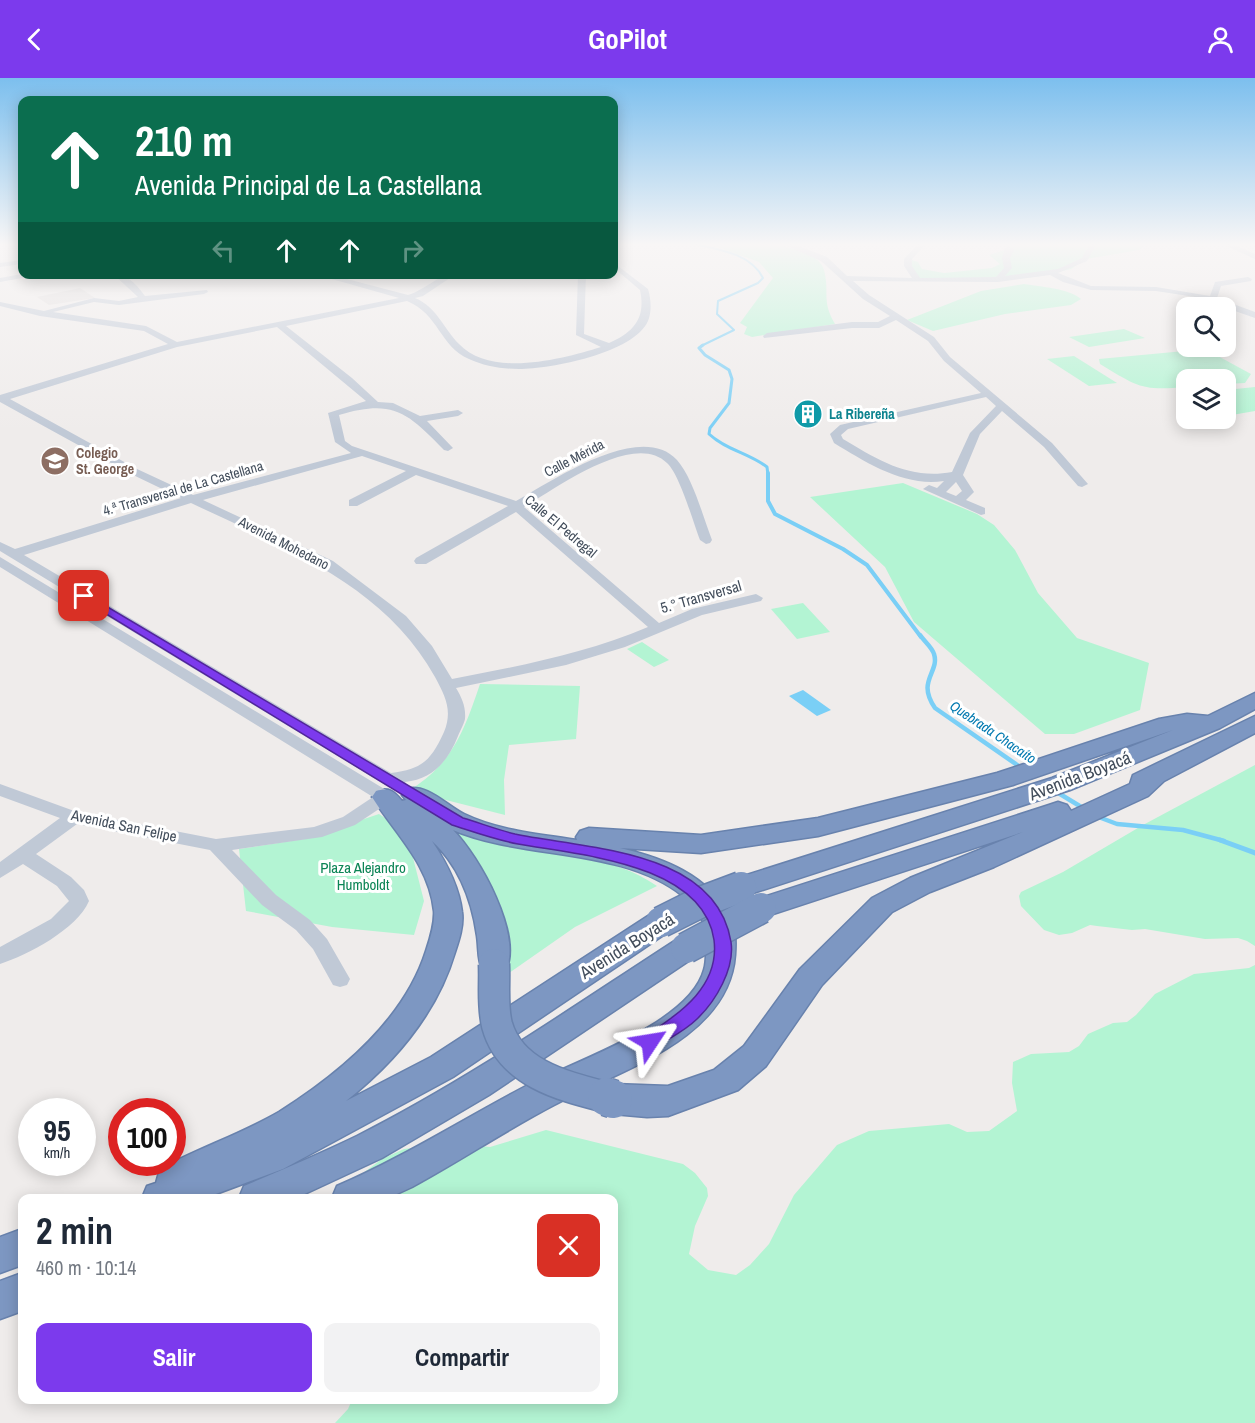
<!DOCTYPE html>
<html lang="es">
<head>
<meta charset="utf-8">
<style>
  :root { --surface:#fff; --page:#f2f2f3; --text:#1f2937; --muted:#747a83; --accent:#7c3aed }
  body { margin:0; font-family:"Archivo Narrow",sans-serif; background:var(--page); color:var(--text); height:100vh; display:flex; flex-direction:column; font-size:22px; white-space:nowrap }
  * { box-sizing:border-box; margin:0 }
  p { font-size:20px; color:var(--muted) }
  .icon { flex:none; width:33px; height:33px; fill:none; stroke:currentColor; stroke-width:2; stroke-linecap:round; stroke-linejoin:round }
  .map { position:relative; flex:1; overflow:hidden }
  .panel { position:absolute; left:18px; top:1116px; width:600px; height:210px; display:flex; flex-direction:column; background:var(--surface); border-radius:12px; box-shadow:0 3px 15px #0003 }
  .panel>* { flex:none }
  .hud { position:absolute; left:18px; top:18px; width:600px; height:183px; border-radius:12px; box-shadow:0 3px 15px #0003; background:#0b6e4f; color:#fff; overflow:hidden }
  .fabs { position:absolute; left:1176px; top:219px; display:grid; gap:12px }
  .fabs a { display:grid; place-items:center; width:60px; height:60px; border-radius:12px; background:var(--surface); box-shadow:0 3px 15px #0003; font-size:30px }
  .speed { position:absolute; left:18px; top:1020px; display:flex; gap:12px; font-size:30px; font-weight:700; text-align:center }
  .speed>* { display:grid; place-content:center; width:78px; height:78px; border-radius:50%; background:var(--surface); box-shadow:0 3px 15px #0003; line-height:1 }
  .speed small { font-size:15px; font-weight:400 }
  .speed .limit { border:9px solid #d22; background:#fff; color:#111 }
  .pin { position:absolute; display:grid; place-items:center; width:51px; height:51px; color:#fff; margin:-26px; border-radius:12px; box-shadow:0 3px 9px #0006 }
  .me { position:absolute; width:66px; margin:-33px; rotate:57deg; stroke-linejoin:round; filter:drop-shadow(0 0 4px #0008) }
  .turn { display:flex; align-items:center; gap:21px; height:126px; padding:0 18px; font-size:27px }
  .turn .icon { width:78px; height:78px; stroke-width:2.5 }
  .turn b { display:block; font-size:42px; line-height:51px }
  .lanes { display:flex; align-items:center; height:57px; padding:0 18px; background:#0003; justify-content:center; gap:30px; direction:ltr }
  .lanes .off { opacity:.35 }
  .round { display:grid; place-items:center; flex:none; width:63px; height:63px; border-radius:12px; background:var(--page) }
  .head { display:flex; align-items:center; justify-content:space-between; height:102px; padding:0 18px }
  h1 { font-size:36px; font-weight:700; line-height:45px }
  .primary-button { display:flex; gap:12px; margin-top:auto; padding:12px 18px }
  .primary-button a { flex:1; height:69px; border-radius:12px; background:var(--accent); color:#fff; font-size:24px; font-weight:700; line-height:69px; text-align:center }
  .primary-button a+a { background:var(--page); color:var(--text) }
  header { display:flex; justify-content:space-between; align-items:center; height:78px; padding:0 18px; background:var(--accent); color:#fff; font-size:27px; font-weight:700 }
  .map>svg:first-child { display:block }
  .education { fill:#e0dddd }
  .green { fill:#b3f4d3 }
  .water { fill:#7acff6 }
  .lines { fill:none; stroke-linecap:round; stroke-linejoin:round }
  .stream-far4 { stroke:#7acff6; stroke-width:2 }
  .stream-far3 { stroke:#7acff6; stroke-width:3 }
  .stream-far2 { stroke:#7acff6; stroke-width:4 }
  .stream-far1 { stroke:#7acff6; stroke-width:4.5 }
  .stream { stroke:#7acff6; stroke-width:5 }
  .highway-casing { stroke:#6882ad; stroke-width:3 }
  .minor { fill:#c0c9d6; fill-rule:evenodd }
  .highway { fill:#7d97c2; fill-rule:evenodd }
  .highway-bridge-far1-casing { stroke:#6882ad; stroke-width:33; stroke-linecap:butt }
  .highway-bridge-casing { stroke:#6882ad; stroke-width:40; stroke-linecap:butt }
  .highway-bridge-far1 { stroke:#7d97c2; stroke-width:30 }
  .highway-bridge { stroke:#7d97c2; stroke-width:38 }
  .route { fill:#7c3aed; stroke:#51269a; stroke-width:1.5 }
  .labels { text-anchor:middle; stroke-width:6; stroke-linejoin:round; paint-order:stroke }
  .far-culture-label { font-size:14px; font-weight:bold; fill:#0d838f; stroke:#fff; text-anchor:start }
  .far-education-label { font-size:14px; font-weight:bold; fill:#785e54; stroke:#fff; text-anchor:start }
  .far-street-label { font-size:14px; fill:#424d5b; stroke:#fff }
  .far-water-label { font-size:14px; font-style:italic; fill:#0079b0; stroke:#fff }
  .street-label { font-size:15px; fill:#424d5b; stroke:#fff }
  .park-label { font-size:15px; fill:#0b8455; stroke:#fff }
  .near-street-label { font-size:18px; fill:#424d5b; stroke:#fff }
</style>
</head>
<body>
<header><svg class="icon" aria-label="back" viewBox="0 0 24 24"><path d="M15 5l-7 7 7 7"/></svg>GoPilot<svg class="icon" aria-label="person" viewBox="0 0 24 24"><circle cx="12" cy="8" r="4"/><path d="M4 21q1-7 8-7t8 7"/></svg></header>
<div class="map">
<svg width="1255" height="1345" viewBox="0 0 1255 1345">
  <rect width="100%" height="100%" fill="#efeceb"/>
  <!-- education -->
  <polygon class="education" points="80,210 95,220 49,227 37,219"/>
  <!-- green -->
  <g class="green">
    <path d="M707,165c24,0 108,-4 117,27 6,23 -3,30 11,54l-83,13 -8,-3 3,-7 -7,-4 33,-45 -14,-16z"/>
    <polygon points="998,165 1135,165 1143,169 1139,172 1086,181 1071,191 1041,198 1015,201 917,201 908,181 918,184 922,191 944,195 992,190 1000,186 989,177 1011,170"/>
    <path d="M1024,206c17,3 44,4 57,15l-10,6 -66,9 -72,17 -26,-11 74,-29z"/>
    <polygon points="1124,251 1145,260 1089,269 1069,259"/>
    <path d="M1195,272l21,5 35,19 -6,9 -19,1v-4h-40v7c-44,4 -48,0 -86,-23l-1,-5z"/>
    <polygon points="1074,278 1117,305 1089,308 1047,281"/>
    <polygon points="1255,309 1255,333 1226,338 1226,312"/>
    <polygon points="903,405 977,436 994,447 1015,472 1038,515 1077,560 1149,585 1140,632 1074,656 1045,656 914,544 885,489 810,419"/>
    <polygon points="803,525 830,554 797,561 771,531"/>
    <polygon points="642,564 669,582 654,589 627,571"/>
    <path d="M480,606l100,2 -4,53 -67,6 -5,35 1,35 -63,-16 -29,-11c41,-27 52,-60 67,-104z"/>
    <polygon points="1255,687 1255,868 1247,863 1238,860 1205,861 1145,851 1132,852 1097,848 1090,847 1072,855 1059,857 1044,852 1021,828 1019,818 1021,814 1063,794 1143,747"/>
    <polygon points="379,736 388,742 410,768 424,823 414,857 332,849 246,833 239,771 304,761"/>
    <path d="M447,750c68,30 149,16 210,58l-82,41 -79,55z"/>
    <polygon points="1255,887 1255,1345 335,1345 348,1331 352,1322 614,1322 614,1120 348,1120 359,1098 382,1081 404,1071 448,1065 490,1069 546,1052 683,1086 695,1095 707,1110 708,1118 695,1148 689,1176 708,1192 736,1197 750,1187 769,1166 794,1117 837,1067 869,1053 949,1046 967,1054 989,1053 1017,1033 1012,1005 1013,984 1031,976 1069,974 1079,968 1088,956 1113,945 1127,944 1136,937 1155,916 1194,896 1249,890"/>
  </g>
  <!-- water -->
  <polygon class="water" points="803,612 831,632 817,638 789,618"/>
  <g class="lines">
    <!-- stream-far4 -->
    <path class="stream-far4" d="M690,165c25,6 60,9 73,35l-5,5 -40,18 -1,13 17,16 -33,16"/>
    <!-- stream-far3 -->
    <path class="stream-far3" d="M703,267l-4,3 6,7 24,15 3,9 -3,24 -19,25 -1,6c17,16 40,19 58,33l1,8"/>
    <!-- stream-far2 -->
    <polyline class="stream-far2" points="768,395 768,423 775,436 843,471 867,487 921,559"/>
    <!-- stream-far1 -->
    <g class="stream-far1">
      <path d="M920,557c4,6 12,12 14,19 6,18 -18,27 1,54l88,61"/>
      <polyline points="1055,713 1083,730"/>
      <polyline points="1096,738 1117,746 1183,752 1224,763"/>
    </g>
    <!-- stream -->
    <polyline class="stream" points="1220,762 1255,775"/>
    <!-- highway casing -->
    <g class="highway-casing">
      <g id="highway">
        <path d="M1255,615v16l-35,19 -150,62 -329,107 -10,-3 -4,-7 4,-7 321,-102 121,-48 -160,55 -195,51 -117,17 -81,-5c43,10 88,27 109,68 7,13 7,25 6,39 -6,85 -118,116 -181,150 -48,25 -94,56 -142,82l-24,11h-56l5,-12c67,-29 128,-68 193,-102 46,-23 160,-61 174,-114 2,-6 2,-13 2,-18 3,-24 -5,-41 -23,-56 -61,-49 -159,-36 -230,-66 26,26 71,106 52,142l-11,4 -11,-4c-6,-12 -4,-23 -6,-36 -5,-36 -18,-70 -45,-95 14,21 27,45 30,71 2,13 -3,28 -7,40 -18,61 -61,111 -109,149l85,-44 220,-143 10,-3 10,3 4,8 -4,8 -218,147 -170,92 -78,29h-63l5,-12 9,-3 4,-14c39,-21 81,-35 119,-57 60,-38 125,-91 147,-161 4,-12 9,-27 8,-40 -5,-47 -38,-76 -62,-114l4,-6c13,-4 18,0 26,10l4,-1 -4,-5 4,-6c21,-6 40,16 58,25 35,17 76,20 113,26l-1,-3 4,-6 9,-3 112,7 117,-17 179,-45 162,-54 28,-5 21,2z"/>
        <polygon points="1255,638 1255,655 1164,703 1148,718 994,789 930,814 892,834 822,907 766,988 738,1012 668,1038 647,1039 613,1036 601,1031 596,1021 601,1011 613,1006 668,1008 714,992 744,968 800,891 872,820 910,800 1023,754 761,840 751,837 747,830 751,823 1049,727 1058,724 1067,727 1071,733 1130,706 1133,697"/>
        <path d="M686,859l10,3 5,8 -5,8 -207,139 -107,63 -86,40h-57l5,-12c38,-16 76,-32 113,-50 111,-56 214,-128 319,-196z"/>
        <polygon points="22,1151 22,1187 0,1195 0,1159"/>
        <polygon points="22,1195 22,1233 0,1241 0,1203"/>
      </g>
    </g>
    <!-- minor -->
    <g class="minor">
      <path d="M780,165h11l36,14 20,19 65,2 -8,-12v-7l15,-16h8l-15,16v7l8,12 76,-1 8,-9 -2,-10 3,-10 4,-2 5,4 -4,8 2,10 -7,8 53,-7 24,-11 8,-15h7l-10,18 -29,12 33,13 65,1 54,9 5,-14 33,-5 4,2 -1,2 -30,5 -4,12 38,14v6l-60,-21 -39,-6 -65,-1 -28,-8 -13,-7 -52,7 -145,-1 16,14 65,42 16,20 102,86 36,41 -6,3 -4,-1 -34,-39 -42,-36 -22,23 -17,41 11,17 -8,8 19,8v6l-4,1 -58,-26 6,-4 8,3 7,-7c-40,6 -77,-18 -110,-38l-4,-9 10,-9 141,-32 -37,-32 -16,-20 -32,-21 -17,8h-27l-88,10 -1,-2 4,-3 85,-11h26l12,-6 -27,-17 -42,-38zM986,319l10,9 -26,27 -18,39c-42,8 -74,-12 -109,-33l-2,-4 7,-6zM956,404l6,9 -6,5 -10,-4z"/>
      <polygon points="1220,165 1230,165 1255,176 1255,181"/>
      <polygon points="22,182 22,186 0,189 0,185"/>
      <path d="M614,185l34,26c3,10 4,22 0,32 -14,32 -97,48 -129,48 -17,0 -35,-3 -50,-10 -29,-12 -30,-45 -62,-58l-121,25 66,52 26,24 15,1 27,13 38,-6 5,3 -5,3 -31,5 26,27 -5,3 -4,-1c-37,-38 -51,-51 -105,-35l6,26 7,5 164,55c35,-19 124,-81 161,-41 16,18 26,57 35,80l-2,3 -4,1 -6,-4c-7,-18 -20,-65 -33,-77 -33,-33 -112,26 -143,44l135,116 33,-14 64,-15 7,4 -2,3 -59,14 -77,32 -59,18 -110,23c6,10 10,19 9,31 -1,5 -5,12 -7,17 -10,25 -25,43 -53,46l2,3 -3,4h-12l-392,-238v-9l15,7 166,-51 -52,-25 -129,-71v-7l168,-51 -24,-13 -104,-15 -40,-10v-4l44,9 50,-13 25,3 19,-4 -25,-23c15,0 24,11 32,22l62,-6 1,2 -4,2 -85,11 -25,-3 -41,10 93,14 31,16 222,-44 -85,-24h14l80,21c17,-5 30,-21 48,-21l-33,22 -8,2c22,9 28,30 44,46 32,34 104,15 142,3l-25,-12 2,-61h8l-2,60 25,9c25,-11 37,-25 31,-53l-26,-22zM277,249l89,74 -38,12 7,29 16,11 -158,42 -56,-26 -127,-70 167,-52zM362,378l44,15 -57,29v6h8l59,-31 92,31 -92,52 -2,3 2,3h10l90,-52 132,115c-64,27 -129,39 -196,52l-20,-33 -26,-30 -73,-55 -130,-61zM191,425c90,43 193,81 244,174 10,19 18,33 9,55 -13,28 -21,37 -53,41l-367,-218z"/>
      <polygon points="22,196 44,196 0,204 0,200"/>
      <path d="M0,479l391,236 3,4 -3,4 -36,24 -33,12 -90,13 44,45 34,25 17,19 23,40 -3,6 -7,2 -7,-2 -20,-36 -17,-19 -34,-25 -52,-55 -133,-26 -41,30 35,23 13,13 5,11c-12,28 -61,54 -89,63v-17l51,-28 18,-18 -12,-15 -34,-22 -23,14v-16l60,-44 -60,-22v-12l77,28 139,27 98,-12 29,-10 30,-20 -373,-230z"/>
    </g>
    <!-- highway -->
    <use href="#highway" class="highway"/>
    <!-- highway-bridge-far1 casing -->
    <g class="highway-bridge-far1-casing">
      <g id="highway-bridge-far1">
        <polyline points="661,844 701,824 741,809"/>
        <polyline points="686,870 761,830"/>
        <path d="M494,886c1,20 -2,41 3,61 14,51 71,62 116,74"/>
      </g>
    </g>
    <!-- highway-bridge casing -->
    <g class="highway-bridge-casing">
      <polyline id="highway-bridge" points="607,1019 613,1021"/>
    </g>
    <!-- highway-bridge-far1 -->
    <use href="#highway-bridge-far1" class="highway-bridge-far1"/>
    <!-- highway-bridge -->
    <use href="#highway-bridge" class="highway-bridge"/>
  </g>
  <!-- sky -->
  <linearGradient id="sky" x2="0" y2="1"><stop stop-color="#7cbfee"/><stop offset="0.47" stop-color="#f8f6f6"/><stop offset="1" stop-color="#f8f6f6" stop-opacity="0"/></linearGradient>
  <rect width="1255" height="354" fill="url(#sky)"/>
  <!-- route -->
  <path class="route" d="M84,515l379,225c17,5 35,12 52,16 71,15 201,15 216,108 4,26 -15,59 -34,77 -11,11 -27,19 -41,28l-6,3 -6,-3 -3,-5 3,-5c34,-23 76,-49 70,-97 -11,-77 -136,-85 -196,-96 -22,-4 -44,-12 -66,-19l-372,-227v-4z"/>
  <!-- icons -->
  <defs>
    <g id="building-disc" transform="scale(1.5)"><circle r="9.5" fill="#0f9aa8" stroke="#fff"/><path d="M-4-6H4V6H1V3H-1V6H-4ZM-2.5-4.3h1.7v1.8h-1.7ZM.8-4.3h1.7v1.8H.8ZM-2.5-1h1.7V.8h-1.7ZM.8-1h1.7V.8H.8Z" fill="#fff"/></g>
    <g id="school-disc" transform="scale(1.5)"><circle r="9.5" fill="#8d6e63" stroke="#fff"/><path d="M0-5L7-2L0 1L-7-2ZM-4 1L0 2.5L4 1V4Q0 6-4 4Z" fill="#fff"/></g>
  </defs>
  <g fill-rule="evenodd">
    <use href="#building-disc" x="808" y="336"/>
    <use href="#school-disc" x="55" y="383"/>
  </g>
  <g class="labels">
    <!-- far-culture labels -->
    <g class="far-culture-label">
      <text x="829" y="341">La Ribereña</text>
    </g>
    <!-- far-education labels -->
    <g class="far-education-label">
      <text x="76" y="380">Colegio<tspan x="76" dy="16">St. George</tspan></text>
    </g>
    <!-- far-street labels -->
    <g class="far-street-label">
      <text transform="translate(574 380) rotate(-27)" y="5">Calle Mérida</text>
      <text transform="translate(183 410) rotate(-16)" y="5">4.ª Transversal de La Castellana</text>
      <text transform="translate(561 448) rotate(40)" y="5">Calle El Pedregal</text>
      <text transform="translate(284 465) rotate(27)" y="5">Avenida Mohedano</text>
    </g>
    <!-- far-water labels -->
    <g class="far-water-label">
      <text transform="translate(993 654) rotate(34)" y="5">Quebrada Chacaíto</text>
    </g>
    <!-- street labels -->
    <g class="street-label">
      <text transform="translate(701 519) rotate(-16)" y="5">5.° Transversal</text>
      <text transform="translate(124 748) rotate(12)" y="5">Avenida San Felipe</text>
    </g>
    <!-- park labels -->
    <g class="park-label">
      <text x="363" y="795">Plaza Alejandro<tspan x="363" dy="17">Humboldt</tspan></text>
    </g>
    <!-- near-street labels -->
    <g class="near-street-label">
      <text transform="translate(1080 698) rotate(-21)" y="6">Avenida Boyacá</text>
      <text transform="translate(627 868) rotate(-32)" y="6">Avenida Boyacá</text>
    </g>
  </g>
</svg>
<div class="fabs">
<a><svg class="icon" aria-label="search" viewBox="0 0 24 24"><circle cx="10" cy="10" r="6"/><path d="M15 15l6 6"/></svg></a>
<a><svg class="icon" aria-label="layers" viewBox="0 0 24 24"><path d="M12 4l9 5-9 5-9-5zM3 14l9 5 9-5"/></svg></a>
</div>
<div class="speed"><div>95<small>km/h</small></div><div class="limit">100</div></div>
<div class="pin" style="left:84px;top:518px;background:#d93025"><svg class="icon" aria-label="arrive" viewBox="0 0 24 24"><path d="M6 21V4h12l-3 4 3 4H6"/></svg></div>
<svg class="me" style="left:650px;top:964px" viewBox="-20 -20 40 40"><path d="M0-17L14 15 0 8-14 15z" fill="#7c3aed" stroke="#fff" stroke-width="4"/></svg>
<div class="hud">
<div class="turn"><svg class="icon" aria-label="ahead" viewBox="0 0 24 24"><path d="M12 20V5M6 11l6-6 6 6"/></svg><div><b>210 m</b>Avenida Principal de La Castellana</div></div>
<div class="lanes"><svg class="icon off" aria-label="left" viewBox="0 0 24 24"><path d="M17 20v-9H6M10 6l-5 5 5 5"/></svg><svg class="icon" aria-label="ahead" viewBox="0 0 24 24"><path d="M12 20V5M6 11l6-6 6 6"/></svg><svg class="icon" aria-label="ahead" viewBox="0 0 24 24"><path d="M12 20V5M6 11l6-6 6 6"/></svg><svg class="icon off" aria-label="right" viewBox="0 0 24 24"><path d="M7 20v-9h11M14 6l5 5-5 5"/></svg></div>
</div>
<section class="panel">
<div class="head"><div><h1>2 min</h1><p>460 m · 10:14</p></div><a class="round" style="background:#d93025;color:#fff"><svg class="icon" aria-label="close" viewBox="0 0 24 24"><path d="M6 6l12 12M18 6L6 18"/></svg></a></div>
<div class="primary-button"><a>Salir</a><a>Compartir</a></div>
</section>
</div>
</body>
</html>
